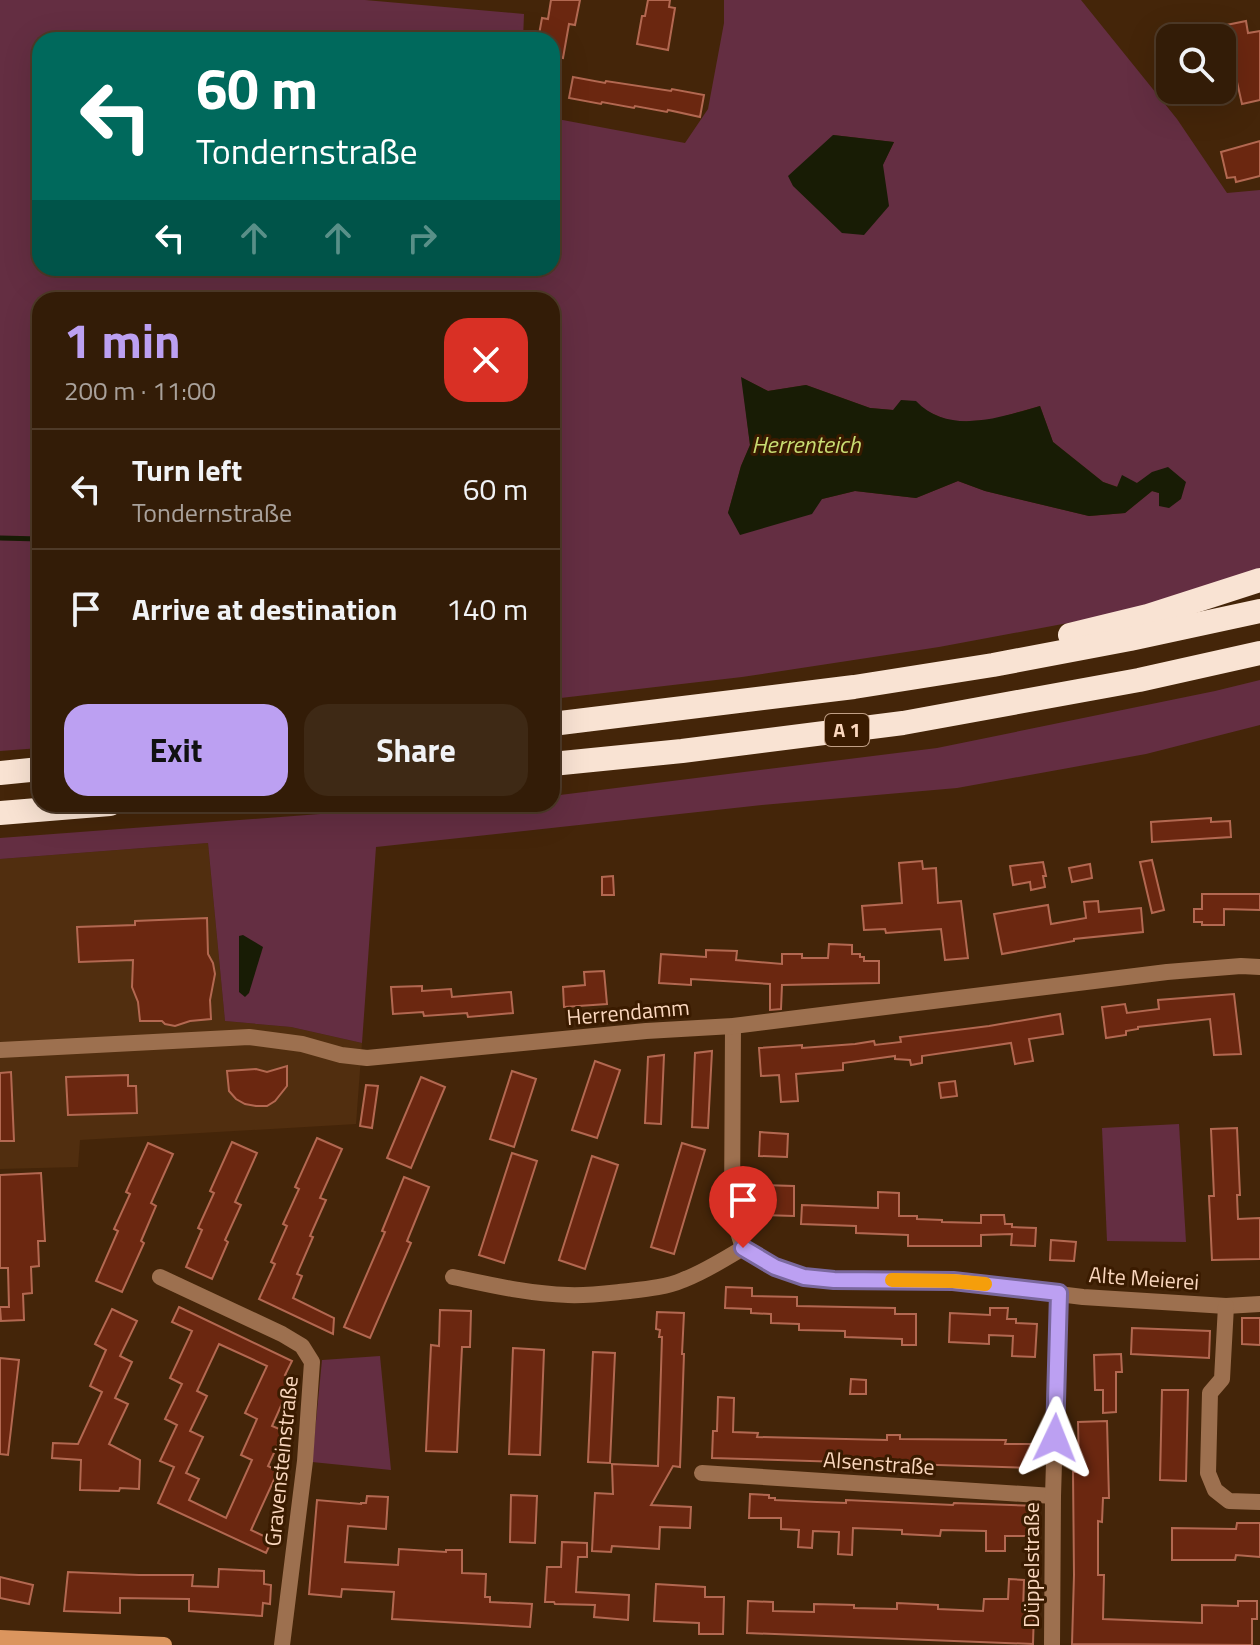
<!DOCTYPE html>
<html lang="en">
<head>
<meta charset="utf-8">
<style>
  :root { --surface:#331c07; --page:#3e2915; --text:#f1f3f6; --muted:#a9a19b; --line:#4e3a28; --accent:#bca0f2 }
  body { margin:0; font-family:"Titillium Web",sans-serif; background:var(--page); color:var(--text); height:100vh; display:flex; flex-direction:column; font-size:30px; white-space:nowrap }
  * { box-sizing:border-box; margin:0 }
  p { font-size:26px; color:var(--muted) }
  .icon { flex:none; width:44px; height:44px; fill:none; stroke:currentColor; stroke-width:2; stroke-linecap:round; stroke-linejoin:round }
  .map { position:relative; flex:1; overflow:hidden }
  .drawer { position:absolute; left:32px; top:292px; width:528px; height:520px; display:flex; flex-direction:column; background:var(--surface); border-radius:24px; box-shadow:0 8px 32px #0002,0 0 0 2px var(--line) }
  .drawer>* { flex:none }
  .top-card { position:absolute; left:32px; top:32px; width:528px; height:244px; border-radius:24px; box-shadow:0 8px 32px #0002,0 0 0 2px var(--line); background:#00695c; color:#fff; overflow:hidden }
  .buttons { position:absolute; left:1156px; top:24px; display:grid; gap:16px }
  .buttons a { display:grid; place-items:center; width:80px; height:80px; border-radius:16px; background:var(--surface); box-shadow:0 8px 32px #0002,0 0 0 2px var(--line); font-size:40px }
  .pin { position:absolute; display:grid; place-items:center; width:68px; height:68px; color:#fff; margin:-82px -34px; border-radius:50% 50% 50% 0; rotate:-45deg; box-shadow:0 0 8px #0007 }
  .pin .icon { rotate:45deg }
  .me { position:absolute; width:88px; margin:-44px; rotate:2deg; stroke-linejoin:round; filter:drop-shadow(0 0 6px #0008) }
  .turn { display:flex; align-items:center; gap:28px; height:168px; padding:0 32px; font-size:36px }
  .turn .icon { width:104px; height:104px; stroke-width:2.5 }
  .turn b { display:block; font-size:56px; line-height:68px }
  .lanes { display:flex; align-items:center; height:76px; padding:0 32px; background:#0003; justify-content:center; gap:40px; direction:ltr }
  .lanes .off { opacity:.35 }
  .round { display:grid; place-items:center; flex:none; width:84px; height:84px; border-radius:24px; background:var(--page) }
  .summary { display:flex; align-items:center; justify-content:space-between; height:136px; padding:0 32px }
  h1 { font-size:48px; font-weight:700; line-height:60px; color:var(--accent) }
  .primary-button { display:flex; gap:16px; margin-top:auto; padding:16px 32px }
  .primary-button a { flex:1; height:92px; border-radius:24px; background:var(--accent); color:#111; font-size:32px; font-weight:700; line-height:92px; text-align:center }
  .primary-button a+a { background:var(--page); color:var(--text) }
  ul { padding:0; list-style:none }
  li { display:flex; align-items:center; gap:24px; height:120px; padding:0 32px; border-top:2px solid var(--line) }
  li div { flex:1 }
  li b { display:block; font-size:30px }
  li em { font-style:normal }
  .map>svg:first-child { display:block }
  .built { fill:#512e0f }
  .green { fill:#642e42; fill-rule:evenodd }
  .water { fill:#181c05 }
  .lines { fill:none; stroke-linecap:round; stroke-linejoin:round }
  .stream { stroke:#181c05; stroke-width:5 }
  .building { fill:#6b2710; stroke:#b36851; stroke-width:2; fill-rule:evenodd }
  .minor { stroke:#9d704f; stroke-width:16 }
  .secondary { stroke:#db955e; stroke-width:16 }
  .motorway { stroke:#f9e3d3; stroke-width:24 }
  .route-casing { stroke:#7a689d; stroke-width:20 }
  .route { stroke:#bca0f2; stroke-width:14 }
  .slow { stroke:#f59e0b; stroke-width:14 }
  .labels { text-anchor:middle; stroke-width:6; stroke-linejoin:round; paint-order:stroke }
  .shield { fill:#3a1b00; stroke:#c09f85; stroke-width:2 }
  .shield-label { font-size:20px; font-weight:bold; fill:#fad7be }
  .street-label { font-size:22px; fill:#fad7be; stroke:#3a1b00 }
  .water-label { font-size:24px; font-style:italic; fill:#c8dc72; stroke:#3a1b00 }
</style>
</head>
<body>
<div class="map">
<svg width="1260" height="1645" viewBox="0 0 1260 1645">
  <rect width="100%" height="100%" fill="#442509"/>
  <!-- built -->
  <polygon class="built" points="208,843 225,1021 291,1027 362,1043 356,1124 80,1140 78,1167 0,1169 0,859"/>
  <!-- green -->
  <g class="green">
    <path d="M0,0h365l159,14 -1,26h-483v228h512v-150l133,25 23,-34 16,-86v-23h357l96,119 50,74 33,-3v380l-128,41 -193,36 -197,30 -190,22v-399h-512v448l-40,3zM833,135l60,7h1l-11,22zM742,378l26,13 38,-6 64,23 23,2h31l28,12 39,-2 49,-14 13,36 50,40 15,5 19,-4 7,-4 36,20 -28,-8 -27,22 -36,3 -104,-25 -27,-10 -42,17 -61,-7 -33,8 -94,14 13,-47 9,-21z"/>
    <polygon points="1260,680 1260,725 1146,754 957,788 762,805 376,847 362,1043 291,1027 225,1021 208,843 0,859 0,838 452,804 552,804 552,796 937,748 1215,691"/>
    <polygon points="1179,1124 1186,1242 1107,1241 1102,1128"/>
    <polygon points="380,1356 391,1470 312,1462 322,1360"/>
  </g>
  <!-- water -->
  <g class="water">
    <polygon points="833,135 894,142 883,165 889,206 864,235 842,233 793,186 788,176"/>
    <path d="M741,377l27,14 38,-6 64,23 23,2 8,-10 15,1c33,35 85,16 124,5l13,36 50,40 14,5 5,-12 15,8 15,-11 16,-5 18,15 -5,17 -12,9 -10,-2v-13l-7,-2 -27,22 -36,3 -104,-25 -27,-10 -42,17 -61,-7 -33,8 -10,15 -72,21 -12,-22 13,-47 9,-21z"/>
    <polygon points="243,935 263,947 249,993 245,997 239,992 239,936"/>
  </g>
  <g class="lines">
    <!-- stream -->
    <polyline class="stream" points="0,538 40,539"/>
  </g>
  <!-- building -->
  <g class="building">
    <polygon points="551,0 580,0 575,25 569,24 563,58 552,56 552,40 538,40 542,18 548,19"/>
    <polygon points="648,0 670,0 669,7 675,8 668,50 637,44 642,16 645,16"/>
    <polygon points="1246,21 1248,33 1260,31 1260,100 1242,104 1232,60 1222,62 1222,38 1193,38 1192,32"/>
    <polygon points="573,77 605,83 606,81 671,91 672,89 704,95 700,117 668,110 667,112 635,106 634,108 602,102 601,104 569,98"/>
    <polygon points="1260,141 1260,176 1236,182 1235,177 1227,178 1221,152"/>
    <polygon points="1211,818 1211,822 1230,821 1231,837 1152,842 1151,822"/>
    <polygon points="1152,860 1164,910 1152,913 1140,862"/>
    <polygon points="922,861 923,869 936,868 938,903 961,901 968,958 945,960 941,929 886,933 885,929 864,930 862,906 902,903 899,863"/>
    <polygon points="1043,862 1046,876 1043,876 1045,887 1031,890 1030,882 1013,885 1010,866"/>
    <polygon points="1090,864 1092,878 1072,882 1069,868"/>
    <polygon points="613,876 614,895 602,895 602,877"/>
    <polygon points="1202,894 1260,894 1260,910 1224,909 1224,925 1202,925 1202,922 1194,922 1194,909 1202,909"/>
    <polygon points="1098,901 1099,912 1141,908 1143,932 1074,939 1074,941 1002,954 994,914 1048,905 1051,924 1086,918 1084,902"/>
    <polygon points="207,918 208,954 213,963 215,974 210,1000 211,1019 190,1021 175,1026 165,1024 162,1021 140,1021 138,1002 132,987 133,960 79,962 77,927 135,925 135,921"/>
    <polygon points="829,944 852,945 852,954 860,954 860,957 864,957 864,961 879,961 879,983 782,985 781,1009 770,1010 770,984 691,979 691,985 659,983 661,954 706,957 706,950 737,951 736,960 782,964 782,954 802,954 802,958 828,958"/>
    <polygon points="604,971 607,1004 564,1007 563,987 585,985 584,972"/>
    <polygon points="422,986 422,991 451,989 452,997 511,992 513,1013 468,1017 467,1013 424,1016 423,1012 393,1014 391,987"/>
    <polygon points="1234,994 1241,1054 1214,1055 1210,1019 1138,1027 1138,1029 1126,1031 1126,1035 1106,1038 1102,1007 1125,1004 1127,1013 1159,1009 1158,1000"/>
    <polygon points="1060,1014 1063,1034 1029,1039 1033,1061 1015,1064 1011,1043 922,1056 922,1063 911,1065 910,1060 895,1059 895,1056 843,1063 843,1070 796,1074 798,1101 781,1102 779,1075 761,1076 759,1048 802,1045 802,1048 855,1044 874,1041 875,1045 901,1042 900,1037 989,1026"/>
    <polygon points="712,1051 708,1128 692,1127 695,1053"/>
    <polygon points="664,1055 661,1124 645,1123 648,1057"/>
    <polygon points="595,1061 620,1070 597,1138 572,1130"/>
    <polygon points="287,1066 287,1086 275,1101 267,1106 256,1106 245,1104 236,1099 229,1091 227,1071 256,1069 267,1072"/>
    <polygon points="512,1071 536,1079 514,1147 490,1139"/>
    <polygon points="11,1072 14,1141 0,1141 0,1073"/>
    <polygon points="128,1075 128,1086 136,1086 137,1113 68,1115 66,1077"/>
    <polygon points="421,1077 445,1087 411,1168 387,1158"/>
    <polygon points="955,1081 957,1096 941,1098 939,1083"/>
    <polygon points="366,1085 378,1086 372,1128 360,1126"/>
    <polygon points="1237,1128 1240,1195 1237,1195 1238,1219 1260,1218 1260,1259 1212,1260 1209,1196 1214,1196 1211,1129"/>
    <polygon points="760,1132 788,1134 787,1157 759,1156"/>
    <polygon points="317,1138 342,1149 320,1198 326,1200 310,1236 313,1237 297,1274 302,1276 293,1298 334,1318 333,1334 259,1299 275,1264 271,1262 287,1226 283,1224 299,1189 295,1187"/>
    <polygon points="232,1142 257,1153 235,1202 241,1205 225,1240 228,1242 212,1279 186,1267 202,1230 198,1228 214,1193 210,1191"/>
    <polygon points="148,1143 173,1154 151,1203 156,1206 141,1241 144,1243 122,1292 96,1281 118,1231 114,1229 130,1194 126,1192"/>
    <polygon points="682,1143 705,1150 674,1254 651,1247"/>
    <polygon points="512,1153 537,1161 504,1263 479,1255"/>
    <polygon points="592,1156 618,1165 585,1269 559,1260"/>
    <polygon points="41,1173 45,1241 38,1241 39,1266 31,1267 32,1293 23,1294 24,1320 1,1321 0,1307 9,1307 8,1268 0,1268 0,1175"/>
    <polygon points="404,1177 429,1187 407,1241 411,1243 370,1338 344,1327 385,1232 382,1231"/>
    <polygon points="761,1185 794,1186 794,1216 760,1215"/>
    <polygon points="878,1192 899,1193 899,1216 917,1216 917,1219 942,1220 942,1222 981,1223 981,1215 1004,1215 1005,1224 1012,1224 1012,1227 1036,1228 1035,1246 1011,1245 1012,1234 981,1235 981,1246 908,1246 908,1235 856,1233 856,1226 801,1224 802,1205 878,1208"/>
    <polygon points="1051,1240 1076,1242 1074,1261 1050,1260"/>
    <polygon points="726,1287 752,1288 752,1296 797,1297 797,1306 895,1308 895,1314 916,1314 916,1345 902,1345 902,1339 845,1337 845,1331 799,1330 799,1324 771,1323 771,1314 751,1313 751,1309 725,1308"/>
    <path d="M179,1307l113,54 -7,14 8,4 -21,47 12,5 -16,35 10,5 -27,59 21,10 -6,13 -108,-50 16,-36 -14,-6 17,-36 -12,-6 17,-35 -12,-6 22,-47 -20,-9zM219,1344l48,22 -22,47 12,6 -16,36 11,5 -26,58 -37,-18 10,-21 -13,-6 17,-36 -13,-6 17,-35 -10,-5z"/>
    <polygon points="990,1308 1008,1308 1007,1319 1016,1319 1016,1323 1037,1324 1035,1357 1012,1356 1013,1336 989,1335 989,1344 949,1342 950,1313 990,1315"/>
    <polygon points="112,1309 137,1321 120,1356 132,1362 115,1398 128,1404 109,1444 140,1460 139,1489 120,1488 119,1491 80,1490 81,1460 52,1458 53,1443 78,1444 102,1392 90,1386 106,1350 95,1344"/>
    <polygon points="440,1310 471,1311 470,1347 462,1347 457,1452 426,1451 431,1345 439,1346"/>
    <polygon points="657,1312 684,1313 682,1354 684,1354 681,1440 680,1467 673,1466 651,1505 691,1507 690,1528 660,1527 659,1549 612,1546 611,1552 592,1551 595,1493 613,1494 612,1464 658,1466 662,1337 659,1337 660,1330 656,1329"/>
    <polygon points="1242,1318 1260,1318 1260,1345 1242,1344"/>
    <polygon points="1132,1328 1210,1331 1209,1358 1131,1354"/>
    <polygon points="513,1348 544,1350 540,1455 509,1454"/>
    <polygon points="593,1352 615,1353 610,1463 588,1462"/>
    <polygon points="1121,1354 1122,1372 1116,1372 1116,1412 1103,1413 1103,1390 1095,1390 1094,1355"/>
    <polygon points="0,1358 19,1360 8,1455 0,1454"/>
    <polygon points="851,1379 866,1380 866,1394 850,1394"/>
    <polygon points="1162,1390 1188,1390 1186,1481 1160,1480"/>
    <polygon points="718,1397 734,1398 733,1432 758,1433 757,1437 887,1440 887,1435 900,1435 900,1439 1006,1440 1005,1444 1035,1444 1035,1468 712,1458 713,1431 717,1431"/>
    <polygon points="1107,1421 1109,1498 1103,1498 1102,1522 1098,1521 1098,1575 1104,1575 1103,1619 1202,1623 1202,1605 1238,1606 1238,1601 1257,1601 1257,1619 1252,1619 1252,1645 1072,1644 1074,1575 1073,1472 1079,1472 1078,1422"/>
    <polygon points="750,1494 769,1495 769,1498 775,1498 775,1500 817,1502 846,1503 846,1500 953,1505 954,1503 1039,1506 1039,1536 1005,1536 1005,1551 986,1551 986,1531 941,1530 940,1536 902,1534 902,1530 853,1528 852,1555 838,1554 839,1532 813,1531 812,1548 798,1547 799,1530 781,1529 781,1518 749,1518"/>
    <polygon points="511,1495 537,1496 535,1543 510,1542"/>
    <polygon points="367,1496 388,1497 386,1529 348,1526 345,1562 398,1565 399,1549 446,1552 446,1550 462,1550 462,1573 486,1574 485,1597 490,1597 490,1602 532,1604 530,1627 392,1619 394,1592 342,1589 341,1597 309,1594 317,1500 361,1504 361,1503 366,1503"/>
    <polygon points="1237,1523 1260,1523 1260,1557 1236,1555 1235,1560 1172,1560 1172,1528 1236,1529"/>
    <polygon points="562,1542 587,1543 587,1557 578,1557 576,1592 629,1595 628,1620 594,1617 595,1605 555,1604 554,1602 545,1602 547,1567 561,1567"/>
    <polygon points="219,1569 264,1571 264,1584 271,1585 270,1604 263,1603 262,1616 189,1611 189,1599 120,1598 120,1613 64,1611 68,1572 139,1575 193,1575 192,1586 218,1587"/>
    <polygon points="0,1577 33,1585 29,1604 0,1598"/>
    <polygon points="1009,1579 1024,1580 1023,1611 1034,1611 1033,1644 747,1633 748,1601 773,1602 773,1611 814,1612 814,1604 854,1605 854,1608 897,1609 897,1603 938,1605 938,1609 983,1611 984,1599 1008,1599"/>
    <polygon points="656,1584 705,1587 705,1597 724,1597 723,1634 699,1634 699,1623 654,1621"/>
  </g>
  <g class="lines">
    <!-- minor -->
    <g class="minor">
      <polyline points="733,1026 732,1213 743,1248"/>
      <polyline points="0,1050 249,1037 302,1044 341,1055 367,1058 646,1031 733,1026 1167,972 1241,966 1260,967"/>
      <polyline points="743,1248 775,1267 804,1277 834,1280 953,1281 1083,1297 1226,1306 1260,1304"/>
      <polyline points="160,1277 282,1334 302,1346 312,1362 305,1461 282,1645"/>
      <path d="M453,1277c38,8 76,17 115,18 20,1 41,-2 61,-4 18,-2 38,-4 54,-11 21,-8 40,-20 60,-32"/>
      <polyline points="1226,1306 1222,1379 1210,1393 1208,1473 1215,1490 1229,1501 1260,1502"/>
      <polyline points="702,1473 1053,1496"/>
      <polyline points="1052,1645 1053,1496 1059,1293"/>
    </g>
    <!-- secondary -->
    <polyline class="secondary" points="0,1638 164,1645"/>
    <!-- motorway -->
    <g class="motorway">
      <polyline points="1070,635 1148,616 1260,580"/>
      <polyline points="552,724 854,687 993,665 1130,639 1260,611"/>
      <polyline points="552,764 682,751 903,723 1139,680 1260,653"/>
      <polyline points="0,773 40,769"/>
      <polyline points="0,813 110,804"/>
    </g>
  </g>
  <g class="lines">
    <!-- route casing -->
    <g class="route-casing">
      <polyline id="route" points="743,1248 775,1267 804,1277 834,1280 953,1281 1059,1293 1055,1438"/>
    </g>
    <!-- route -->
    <use href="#route" class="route"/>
    <!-- slow -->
    <polyline class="slow" points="892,1280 953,1281 985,1284"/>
  </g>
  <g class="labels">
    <!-- shield labels -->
    <rect class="shield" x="825" y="714" width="44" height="32" rx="6"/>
    <g class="shield-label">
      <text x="847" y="737">A 1</text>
    </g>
    <!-- street labels -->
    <g class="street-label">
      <text transform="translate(628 1012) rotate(-5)" y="8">Herrendamm</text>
      <text transform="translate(1144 1278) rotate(4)" y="8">Alte Meierei</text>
      <text transform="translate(281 1461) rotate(-84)" y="8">Gravensteinstraße</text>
      <text transform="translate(879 1463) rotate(4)" y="8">Alsenstraße</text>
      <text transform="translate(1031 1565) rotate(-90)" y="8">Düppelstraße</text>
    </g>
    <!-- water labels -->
    <g class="water-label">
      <text x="806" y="453">Herrenteich</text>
    </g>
  </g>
</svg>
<div class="buttons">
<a><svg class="icon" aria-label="search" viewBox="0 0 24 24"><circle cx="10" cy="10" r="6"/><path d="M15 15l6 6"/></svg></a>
</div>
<div class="pin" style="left:743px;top:1248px;background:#d93025"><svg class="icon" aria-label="arrive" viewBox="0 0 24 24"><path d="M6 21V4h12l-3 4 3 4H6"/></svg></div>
<svg class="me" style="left:1055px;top:1438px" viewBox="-20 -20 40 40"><path d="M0-17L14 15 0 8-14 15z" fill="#bca0f2" stroke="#fff" stroke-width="4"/></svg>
<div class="top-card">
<div class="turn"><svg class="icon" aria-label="left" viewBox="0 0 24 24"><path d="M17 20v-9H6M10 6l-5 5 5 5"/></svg><div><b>60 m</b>Tondernstraße</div></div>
<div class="lanes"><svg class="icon" aria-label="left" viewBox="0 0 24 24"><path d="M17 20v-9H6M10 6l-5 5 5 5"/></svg><svg class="icon off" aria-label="ahead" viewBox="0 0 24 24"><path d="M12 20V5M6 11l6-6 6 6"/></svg><svg class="icon off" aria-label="ahead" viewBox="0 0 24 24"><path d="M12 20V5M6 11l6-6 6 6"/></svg><svg class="icon off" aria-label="right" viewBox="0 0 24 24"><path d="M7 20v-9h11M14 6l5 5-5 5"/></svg></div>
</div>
<section class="drawer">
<div class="summary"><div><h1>1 min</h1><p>200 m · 11:00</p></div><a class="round" style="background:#d93025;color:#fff"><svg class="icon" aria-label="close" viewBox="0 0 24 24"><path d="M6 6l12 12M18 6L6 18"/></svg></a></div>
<ul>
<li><svg class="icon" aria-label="left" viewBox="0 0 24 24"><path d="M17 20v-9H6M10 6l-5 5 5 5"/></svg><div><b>Turn left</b><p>Tondernstraße</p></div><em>60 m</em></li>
<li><svg class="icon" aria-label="arrive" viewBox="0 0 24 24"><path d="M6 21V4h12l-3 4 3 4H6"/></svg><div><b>Arrive at destination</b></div><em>140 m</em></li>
</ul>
<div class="primary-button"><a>Exit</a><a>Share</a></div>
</section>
</div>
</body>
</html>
